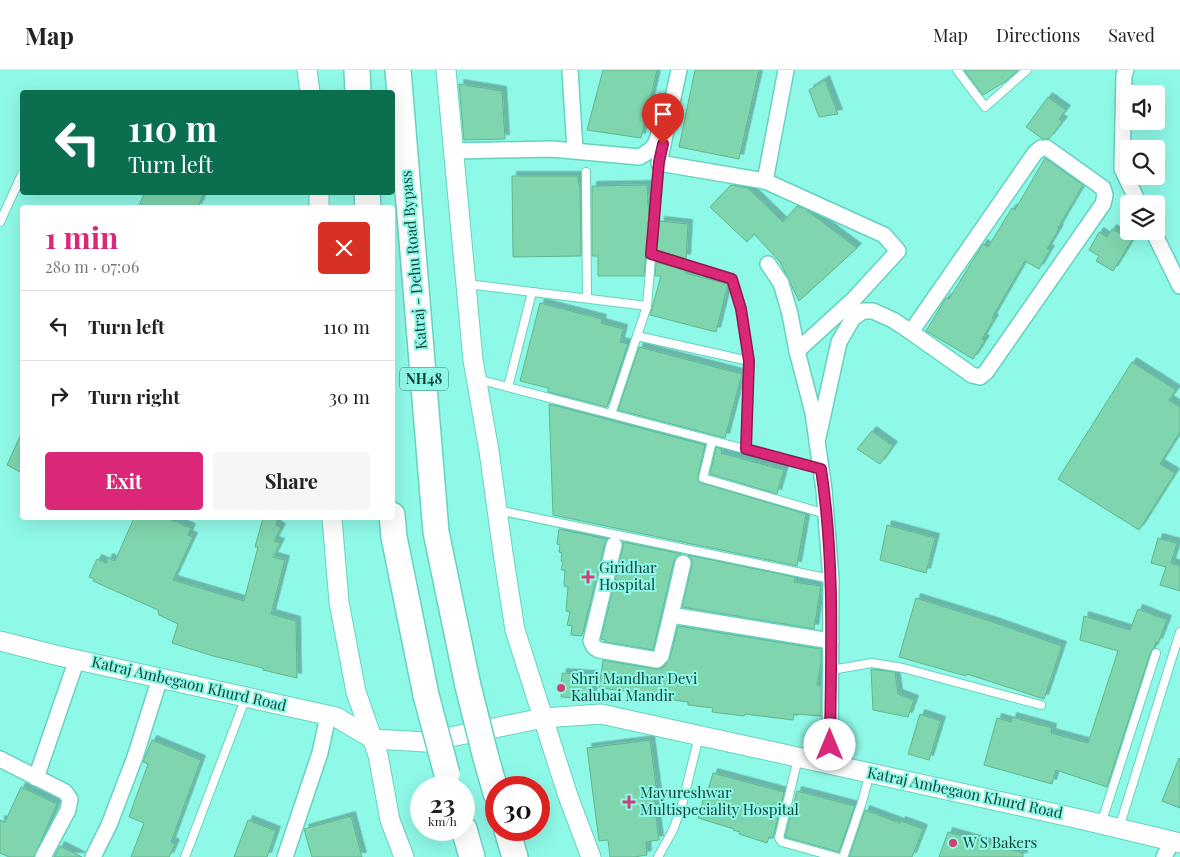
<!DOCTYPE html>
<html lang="en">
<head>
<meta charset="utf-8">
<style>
  :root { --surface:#fff; --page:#f6f6f6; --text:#222; --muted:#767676; --line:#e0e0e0; --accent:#db2777 }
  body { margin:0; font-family:"Playfair Display",serif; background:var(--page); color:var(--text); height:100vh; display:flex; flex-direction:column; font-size:19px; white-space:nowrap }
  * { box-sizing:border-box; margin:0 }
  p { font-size:16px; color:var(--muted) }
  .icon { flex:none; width:28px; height:28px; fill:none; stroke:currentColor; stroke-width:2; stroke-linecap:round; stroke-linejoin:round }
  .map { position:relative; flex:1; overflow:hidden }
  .side { position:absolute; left:20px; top:135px; width:375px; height:315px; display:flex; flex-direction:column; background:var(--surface); border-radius:5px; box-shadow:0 5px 20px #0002 }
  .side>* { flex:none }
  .hud { position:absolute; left:20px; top:20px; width:375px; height:105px; border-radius:5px; box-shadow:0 5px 20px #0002; background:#0b6e4f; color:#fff; overflow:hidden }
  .tools { position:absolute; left:1120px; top:15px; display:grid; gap:10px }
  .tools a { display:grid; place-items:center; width:45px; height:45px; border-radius:5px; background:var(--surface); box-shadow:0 5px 20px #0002; font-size:25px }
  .speed { position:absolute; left:410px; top:706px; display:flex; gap:10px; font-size:25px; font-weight:700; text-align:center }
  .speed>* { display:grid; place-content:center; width:65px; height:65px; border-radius:50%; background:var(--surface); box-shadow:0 5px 20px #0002; line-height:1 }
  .speed small { font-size:12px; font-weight:400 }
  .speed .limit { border:8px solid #d22; background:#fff; color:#111 }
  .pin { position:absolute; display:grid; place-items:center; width:42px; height:42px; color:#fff; margin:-51px -21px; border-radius:50% 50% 50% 0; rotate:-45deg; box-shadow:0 0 5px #0007 }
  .pin .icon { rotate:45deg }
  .me { position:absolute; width:55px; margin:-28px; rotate:0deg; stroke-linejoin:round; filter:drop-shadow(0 0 4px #0008) }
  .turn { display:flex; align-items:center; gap:18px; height:105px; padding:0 25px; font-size:22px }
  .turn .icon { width:65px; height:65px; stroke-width:2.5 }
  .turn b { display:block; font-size:35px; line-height:42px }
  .round { display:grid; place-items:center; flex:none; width:52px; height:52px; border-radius:5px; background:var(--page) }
  .headline { display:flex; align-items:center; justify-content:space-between; height:85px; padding:0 25px }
  h1 { font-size:30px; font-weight:700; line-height:38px; color:var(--accent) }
  .button { display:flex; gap:10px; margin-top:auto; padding:10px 25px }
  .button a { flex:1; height:58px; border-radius:5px; background:var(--accent); color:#fff; font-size:20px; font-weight:700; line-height:58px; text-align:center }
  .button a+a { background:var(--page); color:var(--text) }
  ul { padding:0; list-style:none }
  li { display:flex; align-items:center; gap:15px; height:70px; padding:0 25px; border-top:1px solid var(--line) }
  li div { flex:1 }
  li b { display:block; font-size:19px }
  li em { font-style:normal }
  header { display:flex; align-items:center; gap:30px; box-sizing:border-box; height:70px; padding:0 25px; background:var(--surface); border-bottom:1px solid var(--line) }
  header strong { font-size:24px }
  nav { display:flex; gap:28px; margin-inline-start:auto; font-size:18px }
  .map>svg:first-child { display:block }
  .building { fill:#7fd5ad; stroke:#60b58e; filter:url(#shadow) }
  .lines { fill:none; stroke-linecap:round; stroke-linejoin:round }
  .service-casing { stroke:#66d1c1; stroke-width:10 }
  .minor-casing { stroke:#66d1c1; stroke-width:18 }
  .tertiary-casing { stroke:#66d1c1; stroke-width:21 }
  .trunk-casing { stroke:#66d1c1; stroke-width:28 }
  .service { stroke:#fff; stroke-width:8 }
  .minor { stroke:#fff; stroke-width:15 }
  .tertiary { stroke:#fff; stroke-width:19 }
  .trunk { stroke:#fff; stroke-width:25 }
  .trunk-bridge-casing { stroke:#66d1c1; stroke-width:28; stroke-linecap:butt }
  .trunk-bridge { stroke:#fff; stroke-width:25 }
  .route-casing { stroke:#8e194d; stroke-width:12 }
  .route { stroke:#db2777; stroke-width:9 }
  .poi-dot { fill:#cd4173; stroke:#8ff9e8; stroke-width:2 }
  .labels { text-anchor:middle; stroke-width:4; stroke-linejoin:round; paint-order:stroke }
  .shield { fill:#8ff9e8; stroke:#38786e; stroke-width:1 }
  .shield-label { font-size:14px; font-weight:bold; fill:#12403a }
  .street-label { font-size:15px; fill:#12403a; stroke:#8ff9e8 }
  .poi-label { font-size:15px; fill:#12403a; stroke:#8ff9e8; text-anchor:start }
</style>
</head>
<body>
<header>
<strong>Map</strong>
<nav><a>Map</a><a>Directions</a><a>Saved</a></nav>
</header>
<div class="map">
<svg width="1180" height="787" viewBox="0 0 1180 787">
  <defs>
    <filter id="shadow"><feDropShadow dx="4.5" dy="-4.5" stdDeviation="0" flood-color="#0004"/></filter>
  </defs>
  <rect width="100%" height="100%" fill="#8ff9e8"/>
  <!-- building -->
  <g class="building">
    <polygon points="603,0 657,0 641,68 587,60"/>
    <polygon points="695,0 759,0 739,89 679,77"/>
    <polygon points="964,0 1018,0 1006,11 983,25"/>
    <polygon points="825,10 838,44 819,47 809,20"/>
    <polygon points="459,14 502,21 505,69 464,70"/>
    <polygon points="1048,27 1066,40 1059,49 1063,51 1049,69 1043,69 1026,57"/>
    <polygon points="1045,88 1083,115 1058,158 1059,159 1047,179 1050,180 1039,199 1025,191 992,248 994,249 982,269 985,270 973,289 926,261 946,228 949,229 983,174 988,177 1012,138 1015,140"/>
    <polygon points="512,106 578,106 579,116 580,116 581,186 513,187"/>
    <polygon points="647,115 649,150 644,206 598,206 598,186 592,186 592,116"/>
    <polygon points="731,115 748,118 783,152 797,136 805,139 857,178 799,231 780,192 754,164 747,172 710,137"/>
    <polygon points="145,122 205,122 197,138 138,138"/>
    <polygon points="660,151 688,154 686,189 657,180"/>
    <polygon points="1112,159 1132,170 1113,201 1096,191 1099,186 1089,180 1099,162 1107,167"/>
    <polygon points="656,192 685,200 685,203 728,214 716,262 650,245 661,206 655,206"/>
    <polygon points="540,233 602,249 601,253 623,259 620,272 628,274 607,337 548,322 548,318 520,311"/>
    <polygon points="639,277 742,304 725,368 618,340"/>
    <polygon points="1132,292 1176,320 1169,330 1180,337 1180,362 1160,394 1175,403 1139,460 1058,409"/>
    <polygon points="549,334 705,375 698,407 699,412 806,444 797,496 553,445"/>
    <polygon points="872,361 893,376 880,394 857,379"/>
    <polygon points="22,362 22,403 7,395"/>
    <polygon points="716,377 722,379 721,383 784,400 777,424 710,404"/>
    <polygon points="134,448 167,448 191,458 188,465 193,467 173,510 244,531 258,477 255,477 263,448 277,448 276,455 281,458 274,471 280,473 273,487 285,490 271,544 296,551 297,608 263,600 263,598 213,586 172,573 178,554 159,545 158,540 93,511 94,509 89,507 97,489 106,493 108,488 115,491"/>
    <polygon points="887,455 935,468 926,503 880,490"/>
    <polygon points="559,459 607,469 605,473 582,566 571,565 572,556 567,555 570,542 566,541 568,517 564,516 565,500 561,500 563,492 561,491 562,483 559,482 560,475 557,474"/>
    <polygon points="1158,468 1177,473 1171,493 1180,496 1180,521 1160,515 1166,497 1151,493"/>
    <polygon points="623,472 682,484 677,486 674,491 653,580 605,572 605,570 601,569 623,477"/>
    <polygon points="688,485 795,507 794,512 821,516 814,559 682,537 692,495 692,490"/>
    <polygon points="916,528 990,551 1062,576 1044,629 967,604 966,606 899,587"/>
    <polygon points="1138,539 1167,550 1158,573 1156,572 1154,578 1151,581 1107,717 1056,700 1052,714 984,695 997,648 1011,652 1012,647 1052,658 1051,663 1088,673 1118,581 1080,570 1084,546 1130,560"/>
    <polygon points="678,556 821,579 821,594 817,615 821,616 821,646 794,644 793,650 745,644 744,646 712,642 713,638 688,635 688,632 634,625 634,622 599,618 603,590 655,599 659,599 664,597 670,588"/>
    <polygon points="871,599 895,602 898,624 914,630 908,647 873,640"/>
    <polygon points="562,603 593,605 592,629 561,627"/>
    <polygon points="920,644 941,651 929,690 908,684"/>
    <polygon points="152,670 201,690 171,772 175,774 169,787 131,787 144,753 129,747 148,694 143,692"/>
    <polygon points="650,670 658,731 654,731 659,770 646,772 647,785 634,787 610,787 608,770 599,771 587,678"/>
    <polygon points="1179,688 1180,689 1180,738 1162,731"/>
    <polygon points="713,703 784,722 773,768 769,767 767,773 739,764 740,762 733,760 734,759 698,748 706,719 708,720"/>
    <polygon points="21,717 57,734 34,787 9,787 0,783 0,750 5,752"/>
    <polygon points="797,721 855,736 839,782 785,767"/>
    <polygon points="865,740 900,753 901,751 923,759 912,787 849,787"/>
    <polygon points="351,746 362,787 312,787 304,759"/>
    <polygon points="248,750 276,761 267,787 234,787"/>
    <polygon points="948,762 1023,783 1023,787 939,787"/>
    <polygon points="60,776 82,787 54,787"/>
  </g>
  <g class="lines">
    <!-- service casing -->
    <g class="service-casing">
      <g id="service">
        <polyline points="957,0 985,37 1027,0"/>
        <polyline points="586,102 587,228"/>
        <polyline points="0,152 22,104"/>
        <polyline points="651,184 732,209 741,239 749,291 746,379"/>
        <polyline points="467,214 647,236 659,93"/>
        <polyline points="637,266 749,291"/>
        <polyline points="477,309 821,399"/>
        <polyline points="508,317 532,222"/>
        <polyline points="611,344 647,236"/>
        <polyline points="712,371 703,408 826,444"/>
        <polyline points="497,440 831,509"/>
        <polyline points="831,600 872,593 903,598 1041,635"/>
        <polyline points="798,688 779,768 782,772 836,787"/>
        <polyline points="1101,754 1156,583"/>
        <polyline points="1119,758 1180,562"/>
        <polyline points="185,787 246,627"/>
        <polyline points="658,787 673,760 682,735 699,666"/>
        <polyline points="842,787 844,785 862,732 870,703"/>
      </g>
    </g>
    <!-- minor casing -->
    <g class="minor-casing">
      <g id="minor">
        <polyline points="570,0 575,80"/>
        <polyline points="679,0 659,93 765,111 786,0"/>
        <polyline points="1126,0 1124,5 1122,99 1139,134"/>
        <path d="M453,81l99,-2 87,8c12,-6 17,-10 20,-24"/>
        <polyline points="765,111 884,165 898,181 854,229 797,281"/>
        <polyline points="1153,161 1180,216"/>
        <polyline points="768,194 781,213 790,244 797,281 813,343 824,420 831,509 830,694"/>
        <polyline points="817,372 839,272 853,248 863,241 873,241 893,250 911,262 972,305 980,307 986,302 1103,134 1105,125 1103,118 1047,78 1041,78 1035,83 911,262"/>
        <polyline points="614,475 591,571 594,577 599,580 657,590 661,586 671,545"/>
        <polyline points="683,493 671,545 831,571"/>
        <polyline points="0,689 65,722 70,729 68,740 43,787"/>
        <polyline points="36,708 77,589"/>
        <polyline points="93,787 109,755 135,687 160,608"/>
        <polyline points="285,787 320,683 328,646"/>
        <polyline points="1164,787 1172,771"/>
      </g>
    </g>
    <!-- tertiary casing -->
    <g class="tertiary-casing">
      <g id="tertiary">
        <polyline points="307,0 310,22"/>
        <polyline points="446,0 473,290 489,381 503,483 515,560 568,726 591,787"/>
        <polyline points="319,138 319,122"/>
        <polyline points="332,448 339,532 356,622 378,685 390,750 404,787"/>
        <polyline points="0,571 55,585 336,647 373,669 426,672 543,648 601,644 1084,750 1180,773"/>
      </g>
    </g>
    <!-- trunk casing -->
    <g class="trunk-casing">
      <g id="trunk">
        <polyline points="357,0 358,22"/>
        <polyline points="398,0 436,462 468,616"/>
        <polyline points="367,122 368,138"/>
        <polyline points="392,445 394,467 426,625"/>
        <polyline points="486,688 496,723"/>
        <polyline points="464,759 472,787"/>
        <polyline points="507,760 515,787"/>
      </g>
    </g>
    <!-- service -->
    <use href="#service" class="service"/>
    <!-- minor -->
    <use href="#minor" class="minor"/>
    <!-- tertiary -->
    <use href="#tertiary" class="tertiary"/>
    <!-- trunk -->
    <use href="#trunk" class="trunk"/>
    <!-- trunk-bridge casing -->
    <g class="trunk-bridge-casing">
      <g id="trunk-bridge">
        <polyline points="468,616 486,688"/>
        <polyline points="426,625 447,704"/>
      </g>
    </g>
    <!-- trunk-bridge -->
    <use href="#trunk-bridge" class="trunk-bridge"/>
  </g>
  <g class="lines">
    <!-- route casing -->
    <g class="route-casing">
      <path id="route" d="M663,74l-4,18 -8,92 81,25 9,30 8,52 -3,88 75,20c14,92 10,184 9,276"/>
    </g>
    <!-- route -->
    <use href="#route" class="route"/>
  </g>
  <!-- markers -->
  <g class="poi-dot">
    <path d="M585.5 499.5h5v5h5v5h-5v5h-5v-5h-5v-5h5z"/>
    <circle cx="561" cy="618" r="5"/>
    <path d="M626.5 724.5h5v5h5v5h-5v5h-5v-5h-5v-5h5z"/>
    <circle cx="953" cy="773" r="5"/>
  </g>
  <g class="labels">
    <!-- shield labels -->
    <rect class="shield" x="400" y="297.5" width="48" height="23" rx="4"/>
    <g class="shield-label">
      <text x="424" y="314">NH48</text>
    </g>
    <!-- street labels -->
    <g class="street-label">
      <text transform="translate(414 190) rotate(-95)" y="5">Katraj - Dehu Road Bypass</text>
      <text transform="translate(189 614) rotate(13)" y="5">Katraj Ambegaon Khurd Road</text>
      <text transform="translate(965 723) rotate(12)" y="5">Katraj Ambegaon Khurd Road</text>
    </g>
    <!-- poi labels -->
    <g class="poi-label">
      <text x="599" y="503">Giridhar<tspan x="599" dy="17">Hospital</tspan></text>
      <text x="571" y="614">Shri Mandhar Devi<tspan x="571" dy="17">Kalubai Mandir</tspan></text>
      <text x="640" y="728">Mayureshwar<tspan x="640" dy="17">Multispeciality Hospital</tspan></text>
      <text x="963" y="778">W S Bakers</text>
    </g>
  </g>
</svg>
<div class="tools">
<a><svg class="icon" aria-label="sound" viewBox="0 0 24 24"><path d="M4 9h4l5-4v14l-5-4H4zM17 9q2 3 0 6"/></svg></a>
<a><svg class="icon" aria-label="search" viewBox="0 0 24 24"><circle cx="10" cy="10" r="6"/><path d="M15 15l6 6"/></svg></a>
<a><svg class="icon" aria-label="layers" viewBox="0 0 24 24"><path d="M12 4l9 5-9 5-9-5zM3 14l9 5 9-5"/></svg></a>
</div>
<div class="speed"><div>23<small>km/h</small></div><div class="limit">30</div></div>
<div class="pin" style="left:663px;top:74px;background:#d93025"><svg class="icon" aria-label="arrive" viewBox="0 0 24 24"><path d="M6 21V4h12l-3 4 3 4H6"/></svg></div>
<svg class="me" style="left:830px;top:675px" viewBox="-20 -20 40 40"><circle r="19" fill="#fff"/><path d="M0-13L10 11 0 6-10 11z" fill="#db2777"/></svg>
<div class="hud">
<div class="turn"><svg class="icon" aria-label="left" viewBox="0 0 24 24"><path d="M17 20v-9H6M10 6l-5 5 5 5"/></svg><div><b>110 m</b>Turn left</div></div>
</div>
<section class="side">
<div class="headline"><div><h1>1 min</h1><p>280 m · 07:06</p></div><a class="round" style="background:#d93025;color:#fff"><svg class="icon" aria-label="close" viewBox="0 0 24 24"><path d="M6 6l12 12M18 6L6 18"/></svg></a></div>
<ul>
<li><svg class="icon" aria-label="left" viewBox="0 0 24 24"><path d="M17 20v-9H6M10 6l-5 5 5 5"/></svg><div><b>Turn left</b></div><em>110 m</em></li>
<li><svg class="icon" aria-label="right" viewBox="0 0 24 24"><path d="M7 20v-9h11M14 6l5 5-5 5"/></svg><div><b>Turn right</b></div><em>30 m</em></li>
</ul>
<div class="button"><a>Exit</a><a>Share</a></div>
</section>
</div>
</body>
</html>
